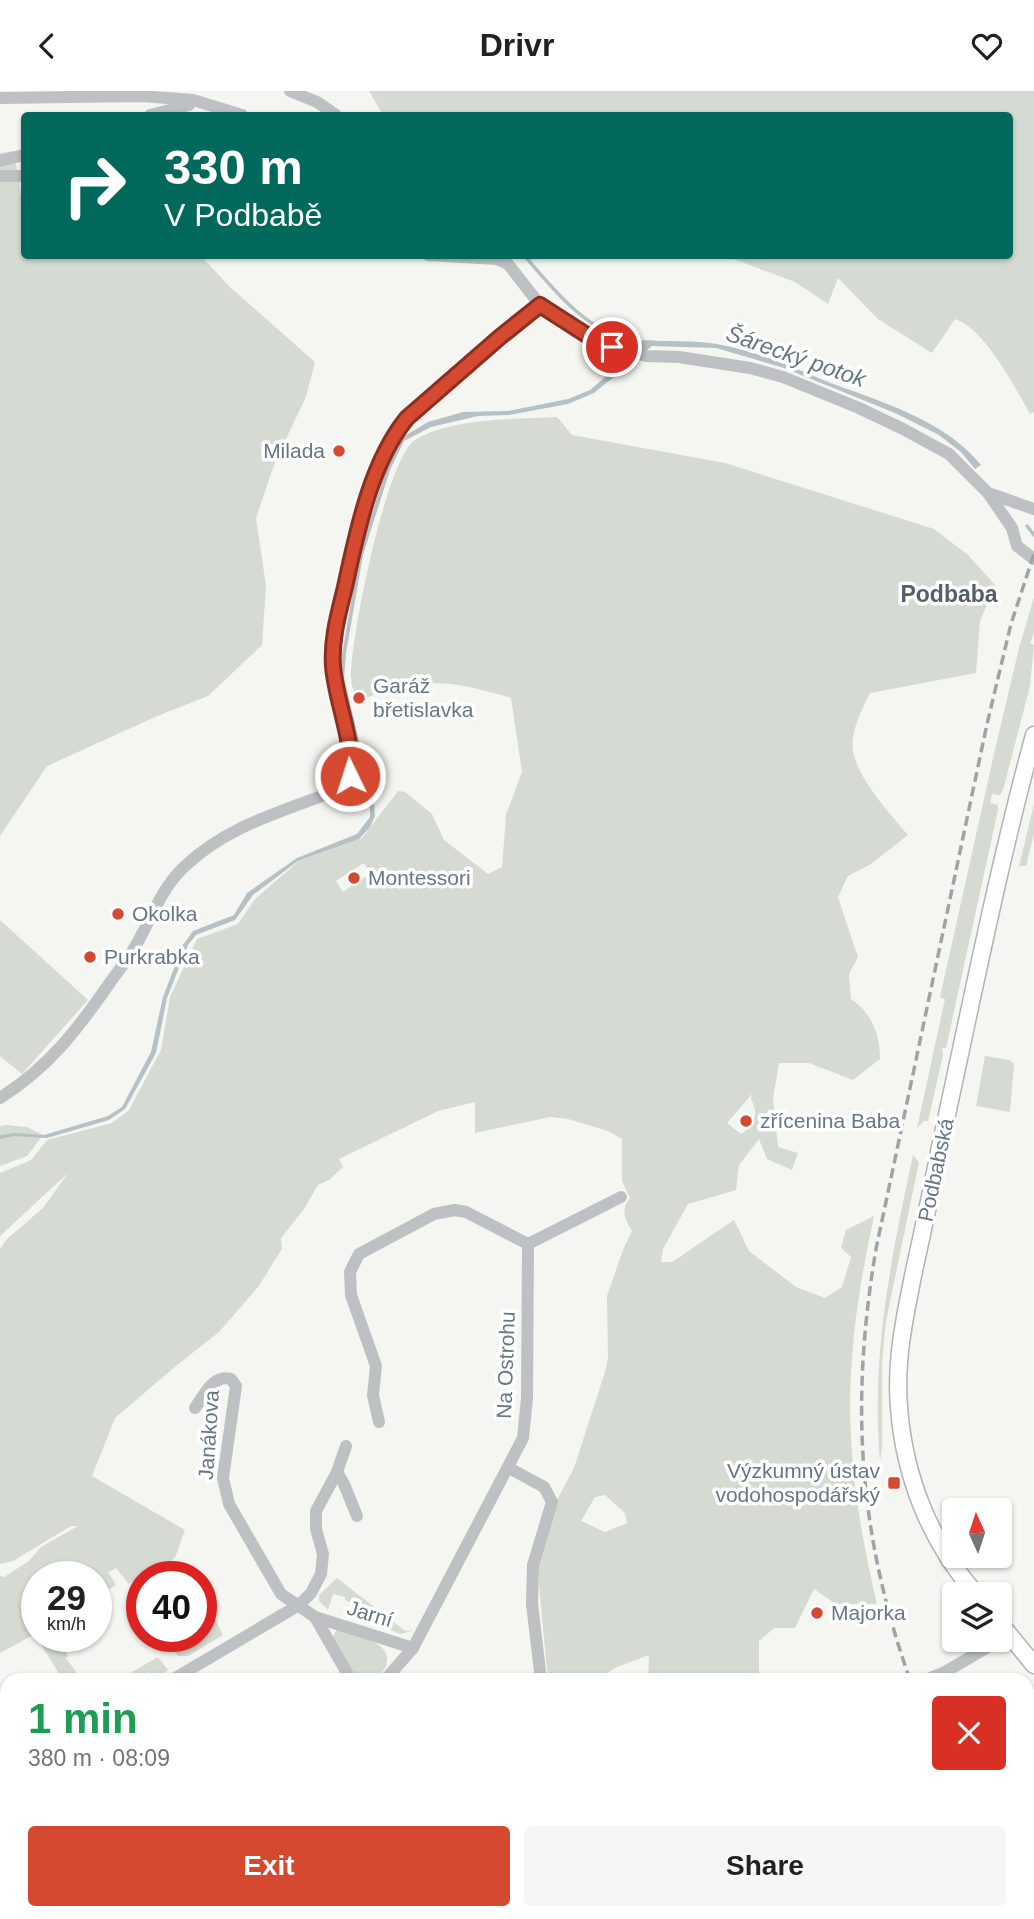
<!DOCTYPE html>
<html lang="en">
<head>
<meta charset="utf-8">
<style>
  :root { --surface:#fff; --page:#f6f6f6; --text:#202124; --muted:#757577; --accent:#d64931 }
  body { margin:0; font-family:Helvetica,sans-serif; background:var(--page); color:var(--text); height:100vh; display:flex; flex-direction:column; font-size:26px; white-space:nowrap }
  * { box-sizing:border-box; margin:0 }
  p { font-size:23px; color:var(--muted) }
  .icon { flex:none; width:38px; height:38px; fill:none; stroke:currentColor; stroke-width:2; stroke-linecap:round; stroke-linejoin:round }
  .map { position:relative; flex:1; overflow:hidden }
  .sheet { position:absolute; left:0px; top:1582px; width:1034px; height:247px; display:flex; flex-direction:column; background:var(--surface); border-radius:21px 21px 0 0; box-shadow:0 2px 5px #0004 }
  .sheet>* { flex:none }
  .top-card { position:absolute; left:21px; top:21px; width:992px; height:147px; border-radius:7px; box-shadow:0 2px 5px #0004; background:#00695c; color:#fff; overflow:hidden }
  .needle { width:46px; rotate:357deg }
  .fabs { position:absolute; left:942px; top:1407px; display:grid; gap:14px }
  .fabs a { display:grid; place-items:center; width:70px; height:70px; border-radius:7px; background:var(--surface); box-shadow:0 2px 5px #0004; font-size:35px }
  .speed { position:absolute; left:21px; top:1470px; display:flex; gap:14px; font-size:35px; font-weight:700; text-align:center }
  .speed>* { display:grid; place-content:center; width:91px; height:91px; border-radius:50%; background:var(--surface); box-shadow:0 2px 5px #0004; line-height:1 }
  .speed small { font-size:18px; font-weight:400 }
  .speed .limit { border:10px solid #d22; background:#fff; color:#111 }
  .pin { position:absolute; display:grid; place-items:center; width:60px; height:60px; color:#fff; margin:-30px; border:4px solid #fff; border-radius:50%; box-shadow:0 2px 7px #0007 }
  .me { position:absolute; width:77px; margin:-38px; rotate:356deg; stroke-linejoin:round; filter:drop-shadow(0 0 5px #0008) }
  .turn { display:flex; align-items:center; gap:24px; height:147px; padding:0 28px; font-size:32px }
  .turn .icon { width:91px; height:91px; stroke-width:2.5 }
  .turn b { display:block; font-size:49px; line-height:60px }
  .round { display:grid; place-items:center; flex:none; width:74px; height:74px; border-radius:7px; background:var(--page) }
  .headline { display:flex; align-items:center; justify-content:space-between; height:119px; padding:0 28px }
  h1 { font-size:42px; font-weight:600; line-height:52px; color:#1e9e55 }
  .cta { display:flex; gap:14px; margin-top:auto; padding:14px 28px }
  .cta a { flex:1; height:80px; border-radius:7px; background:var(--accent); color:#fff; font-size:28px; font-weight:600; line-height:80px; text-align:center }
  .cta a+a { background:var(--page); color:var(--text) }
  header { display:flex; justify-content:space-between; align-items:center; height:91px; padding:0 28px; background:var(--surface); font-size:32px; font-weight:600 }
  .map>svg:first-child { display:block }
  .green { fill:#d5dad2; fill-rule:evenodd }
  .water { fill:#b5c1c4 }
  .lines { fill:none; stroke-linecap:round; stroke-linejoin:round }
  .stream { stroke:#b5c1c4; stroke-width:3.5 }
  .major-casing { stroke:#aeb4b7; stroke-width:19 }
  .minor { stroke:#bdc1c4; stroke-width:12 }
  .major { stroke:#fff; stroke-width:16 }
  .rail { stroke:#9da4a8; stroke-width:3.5; stroke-dasharray:10 5; stroke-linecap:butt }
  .route-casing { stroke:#8b2f20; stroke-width:18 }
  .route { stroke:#d64931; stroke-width:12 }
  .poi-dot { fill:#d64931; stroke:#fff; stroke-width:2.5 }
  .labels { text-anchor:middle; stroke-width:7; stroke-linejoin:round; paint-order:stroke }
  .poi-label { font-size:21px; fill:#677881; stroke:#fff; text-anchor:start }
  .street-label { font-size:21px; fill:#677881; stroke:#fff }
  .water-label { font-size:23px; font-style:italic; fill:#63797e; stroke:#fff }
  .neighbourhood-label { font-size:23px; font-weight:bold; fill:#546067; stroke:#fff }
</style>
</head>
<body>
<header><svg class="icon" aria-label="back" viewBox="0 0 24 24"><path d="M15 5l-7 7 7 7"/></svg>Drivr<svg class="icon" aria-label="heart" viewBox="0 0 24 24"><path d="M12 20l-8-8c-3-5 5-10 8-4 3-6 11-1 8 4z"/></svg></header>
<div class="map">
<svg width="1034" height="1828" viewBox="0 0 1034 1828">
  <rect width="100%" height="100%" fill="#f5f5f2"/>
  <!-- green -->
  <g class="green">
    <path d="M369,0h665v321l-4,2c-15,-27 -46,-86 -75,-95l-23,34 -54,-34 -40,-41 -10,26 -33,-22 -64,-24 1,-3h278v-140h-627z"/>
    <polygon points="14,60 24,126 24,164 201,165 230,196 315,271 306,306 275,371 256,427 266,495 262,554 208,605 155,626 47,675 0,745 0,62"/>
    <path d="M557,326l15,18 153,28 209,66 34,26 27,30 -15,36 -4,52 -106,20c-7,15 -15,29 -17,46 -5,31 36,73 55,96l-37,29 -23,12 -10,21 20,60 -9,17 2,25c21,14 29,36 29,60l-27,21 -44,-17h-30l-6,35 5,49 20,6 -6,17 -25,-11 -8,-20 -20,26 -3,25 -48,14 -25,45 -2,13h11l62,-42 15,31 47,36 29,11 17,-11 9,-30 -10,-9 5,-18 28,-14c-10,47 -19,95 -22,143 -7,82 6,165 25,245h-41l-22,-15 -19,39h-21l-15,13v39h-111l1,-25 -32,12 -22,13h-47l-11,-116 12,-49 25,-47 31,-96 3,-14 -1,-62 16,-46 9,-19c-7,-12 -12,-21 -2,-33l-8,-17v-42l-14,-8 -40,-12 -18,-2 -75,16v-31l-37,9 -99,48 4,8 -14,13 -11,5 -14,24 -23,29 1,11 -24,38 -39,45 -43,34 -61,52 -23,58 93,54 -10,28 -46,26 -13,-16 -8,4 8,13 -20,12v-20h-59v56l-37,20v-77l4,1 25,-16 12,-14 37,-21h-7l-58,35 -13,3v-315l7,-10 36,-31 25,-35 -68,63v-63l31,-13 16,-20 65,-17 17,-13 32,-60 9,-53 27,-58 41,-15 17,-25 44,-38 63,-23 36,-47 7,1 27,22 12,26 44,34 14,-7 4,-52 16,-43 -11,-74c-64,-19 -92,-22 -155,4 -1,-8 -5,-17 -5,-26 0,-38 35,-217 64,-236 36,-22 100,-21 142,-23zM364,772l7,10 -28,19 -7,-11zM752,1003l-1,5c8,14 4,26 -10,35l-14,-11zM605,1404l20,18 2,10 -22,9 -24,-11 14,-24z"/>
    <polygon points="1034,506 1034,542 1030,552 1034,554 1030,595 1003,699 1000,704 992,703 990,712 998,714 998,719 946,957 942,957 943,964 928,1030 924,1030 917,1037 945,908 940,906 994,663 1019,557"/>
    <polygon points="1034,713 1034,743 1026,775 1019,775"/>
    <polygon points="0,829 88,909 22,983 0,965"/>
    <polygon points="985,965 1009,969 1014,973 1010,1021 976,1015"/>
    <polygon points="6,1034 27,1036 43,1044 27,1065 0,1075 0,1035"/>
    <path d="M913,1064l6,7 -33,159 -4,40v88l-2,12c-9,-106 11,-203 33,-306z"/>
    <polygon points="337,1487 405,1540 414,1539 401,1543 348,1524 353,1513 345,1509 345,1506 333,1503 328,1519 319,1510 319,1504"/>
    <polygon points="201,1500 223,1544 188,1565 178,1565 168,1552 172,1545 201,1545"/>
    <path d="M337,1538c16,6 58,12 49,37 -3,7 -9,12 -17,14l-14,-5 -23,-37z"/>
    <polygon points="59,1545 81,1545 74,1550 76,1553 65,1560 68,1565 66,1567 82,1589 63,1589 42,1555"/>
    <polygon points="158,1566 168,1579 157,1589 148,1581 135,1589 118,1589"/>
    <polygon points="7,1722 7,1815 0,1813 0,1780"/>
    <polygon points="310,1822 612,1822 609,1828 303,1828"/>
    <polygon points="629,1822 756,1822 753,1828 626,1828"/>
  </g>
  <!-- water -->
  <path class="water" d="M643,249c24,2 51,0 74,4 38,7 72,21 106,36 54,21 120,38 158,85l-6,4 -14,-17 -22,-17 -44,-22 -111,-45 -68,-20 -64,-2 -58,47 -26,11 -59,11 -31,1 -47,11 -27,14 -14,29 -27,85 -17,98 -2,25 30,125 1,13 -5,11 -11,12 -61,22 -45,34 -18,25 -39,15 -8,10 -21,53 -11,55 -31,56 -16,11 -62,18 -33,-2 -14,3v-4l14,-2 30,2 64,-19 14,-9 29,-55 12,-55 20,-52 10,-14 41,-16 13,-22 50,-35 60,-24 13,-17v-12l-13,-64 -10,-33 -5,-28v-25l18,-105 28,-86 13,-26 27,-16 35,-10 45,-1 60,-12 22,-9 34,-29z"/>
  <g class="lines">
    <!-- stream -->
    <g class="stream">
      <path d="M524,164c30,36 69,84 119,88"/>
      <polyline points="1027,435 1034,444"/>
    </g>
    <!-- major casing -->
    <g class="major-casing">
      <g id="major">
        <path d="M976,1503c-46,-52 -72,-118 -77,-187 -4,-47 6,-91 15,-136 9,-41 18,-83 26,-124 30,-137 57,-276 94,-412"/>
        <polyline points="999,1531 1034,1574"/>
      </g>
    </g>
    <!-- minor -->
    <g class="minor">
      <polyline points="290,0 317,11 336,24"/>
      <polyline points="0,7 142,5 193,9 242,24"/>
      <polyline points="150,24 189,14 192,10"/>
      <polyline points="0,70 24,64"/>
      <polyline points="0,85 24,85"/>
      <polyline points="428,164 497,168 508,173 540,214 599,252 646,265 679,266 750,277 783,286 859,317 903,338 949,363 988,402 1012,437 1017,455 1034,468"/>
      <polyline points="988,402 1034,418"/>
      <path d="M0,1007c49,-31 77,-68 109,-114 9,-13 20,-26 27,-39 15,-26 25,-56 47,-77 43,-42 100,-57 155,-78 5,-5 11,-10 12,-17 6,-28 -17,-79 -17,-111 0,-27 7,-53 13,-80 13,-55 25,-119 61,-164l93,-82 40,-31"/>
      <polyline points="528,1153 621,1106"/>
      <path d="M195,1317c9,-13 18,-34 36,-29l5,7 -13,92 6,26 52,90 34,23 98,31"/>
      <polyline points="379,1331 373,1304 376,1275 351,1204 350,1181 359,1163 434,1123 455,1119 466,1121 528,1153"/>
      <polyline points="509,1377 544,1396 552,1411 533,1474 532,1513 541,1589"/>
      <polyline points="337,1381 344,1393 357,1425"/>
      <polyline points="315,1526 351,1589"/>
      <polyline points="172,1589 299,1514 311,1502 321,1483 323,1463 316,1438 316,1420 337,1381 346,1355"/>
      <polyline points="385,1589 413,1557 523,1347 527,1307 528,1153"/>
      <polyline points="925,1589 945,1581 1010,1543"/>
      <polyline points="0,1708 3,1697 7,1693"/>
      <polyline points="54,1822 58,1828"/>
      <polyline points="74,1822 78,1828"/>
      <polyline points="974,1822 977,1828"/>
      <polyline points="0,1826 20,1822"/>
      <polyline points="194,1828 201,1822"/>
      <polyline points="295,1828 302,1822"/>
    </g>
    <!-- major -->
    <use href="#major" class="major"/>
    <!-- rail -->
    <g class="rail">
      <path d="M910,1589c-52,-148 -60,-277 -34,-431l111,-525 24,-100 23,-70"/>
      <polyline points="1024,1822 1028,1828"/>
    </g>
  </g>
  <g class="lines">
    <!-- route casing -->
    <g class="route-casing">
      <path id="route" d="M350,685c4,-37 -14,-73 -17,-110 -2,-27 6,-54 12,-79 12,-56 26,-125 62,-169l93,-81 40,-32 59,38 13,4"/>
    </g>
    <!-- route -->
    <use href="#route" class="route"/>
  </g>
  <!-- markers -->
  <g class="poi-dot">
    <circle cx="339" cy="360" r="7"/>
    <circle cx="359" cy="607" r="7"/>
    <circle cx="354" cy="787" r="7"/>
    <circle cx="118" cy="823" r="7"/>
    <circle cx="90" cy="866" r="7"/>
    <circle cx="746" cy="1030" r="7"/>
    <rect x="887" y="1385" width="14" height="14" rx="3.5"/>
    <circle cx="817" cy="1522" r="7"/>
  </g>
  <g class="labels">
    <!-- poi labels -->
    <g class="poi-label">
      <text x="325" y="367" text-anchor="end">Milada</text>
      <text x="373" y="602">Garáž<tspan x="373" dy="24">břetislavka</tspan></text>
      <text x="368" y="794">Montessori</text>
      <text x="132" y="830">Okolka</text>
      <text x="104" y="873">Purkrabka</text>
      <text x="760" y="1037">zřícenina Baba</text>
      <text x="880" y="1387" text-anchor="end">Výzkumný ústav<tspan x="880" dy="24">vodohospodářský</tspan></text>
      <text x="831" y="1529">Majorka</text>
    </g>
    <!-- street labels -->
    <g class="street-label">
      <text transform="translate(936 1079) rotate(-78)" y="7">Podbabská</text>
      <text transform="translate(506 1274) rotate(-88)" y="7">Na Ostrohu</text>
      <text transform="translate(209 1344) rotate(-86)" y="7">Janákova</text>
      <text transform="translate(370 1523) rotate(17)" y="7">Jarní</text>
    </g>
    <!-- water labels -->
    <g class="water-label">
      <text transform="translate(796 265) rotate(19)" y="8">Šárecký potok</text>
    </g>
    <!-- neighbourhood labels -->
    <g class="neighbourhood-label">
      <text x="949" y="511">Podbaba</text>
    </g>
  </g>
</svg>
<div class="fabs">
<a><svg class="needle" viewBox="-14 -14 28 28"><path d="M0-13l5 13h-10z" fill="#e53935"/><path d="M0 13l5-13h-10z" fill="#757577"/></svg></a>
<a><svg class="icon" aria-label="layers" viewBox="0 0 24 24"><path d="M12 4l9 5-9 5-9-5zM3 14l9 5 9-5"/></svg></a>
</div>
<div class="speed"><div>29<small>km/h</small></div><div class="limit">40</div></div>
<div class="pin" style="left:612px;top:256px;background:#d93025"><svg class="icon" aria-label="arrive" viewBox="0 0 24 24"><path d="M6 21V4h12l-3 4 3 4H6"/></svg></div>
<svg class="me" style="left:350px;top:685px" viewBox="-20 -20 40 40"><circle r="17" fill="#d64931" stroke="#fff" stroke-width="3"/><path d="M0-11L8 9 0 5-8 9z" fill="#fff"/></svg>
<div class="top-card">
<div class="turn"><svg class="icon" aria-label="right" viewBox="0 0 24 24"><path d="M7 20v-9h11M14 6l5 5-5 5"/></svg><div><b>330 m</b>V Podbabě</div></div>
</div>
<section class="sheet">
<div class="headline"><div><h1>1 min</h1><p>380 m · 08:09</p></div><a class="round" style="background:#d93025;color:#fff"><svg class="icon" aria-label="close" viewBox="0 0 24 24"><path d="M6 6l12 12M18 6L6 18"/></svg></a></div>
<div class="cta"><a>Exit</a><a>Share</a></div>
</section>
</div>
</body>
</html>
